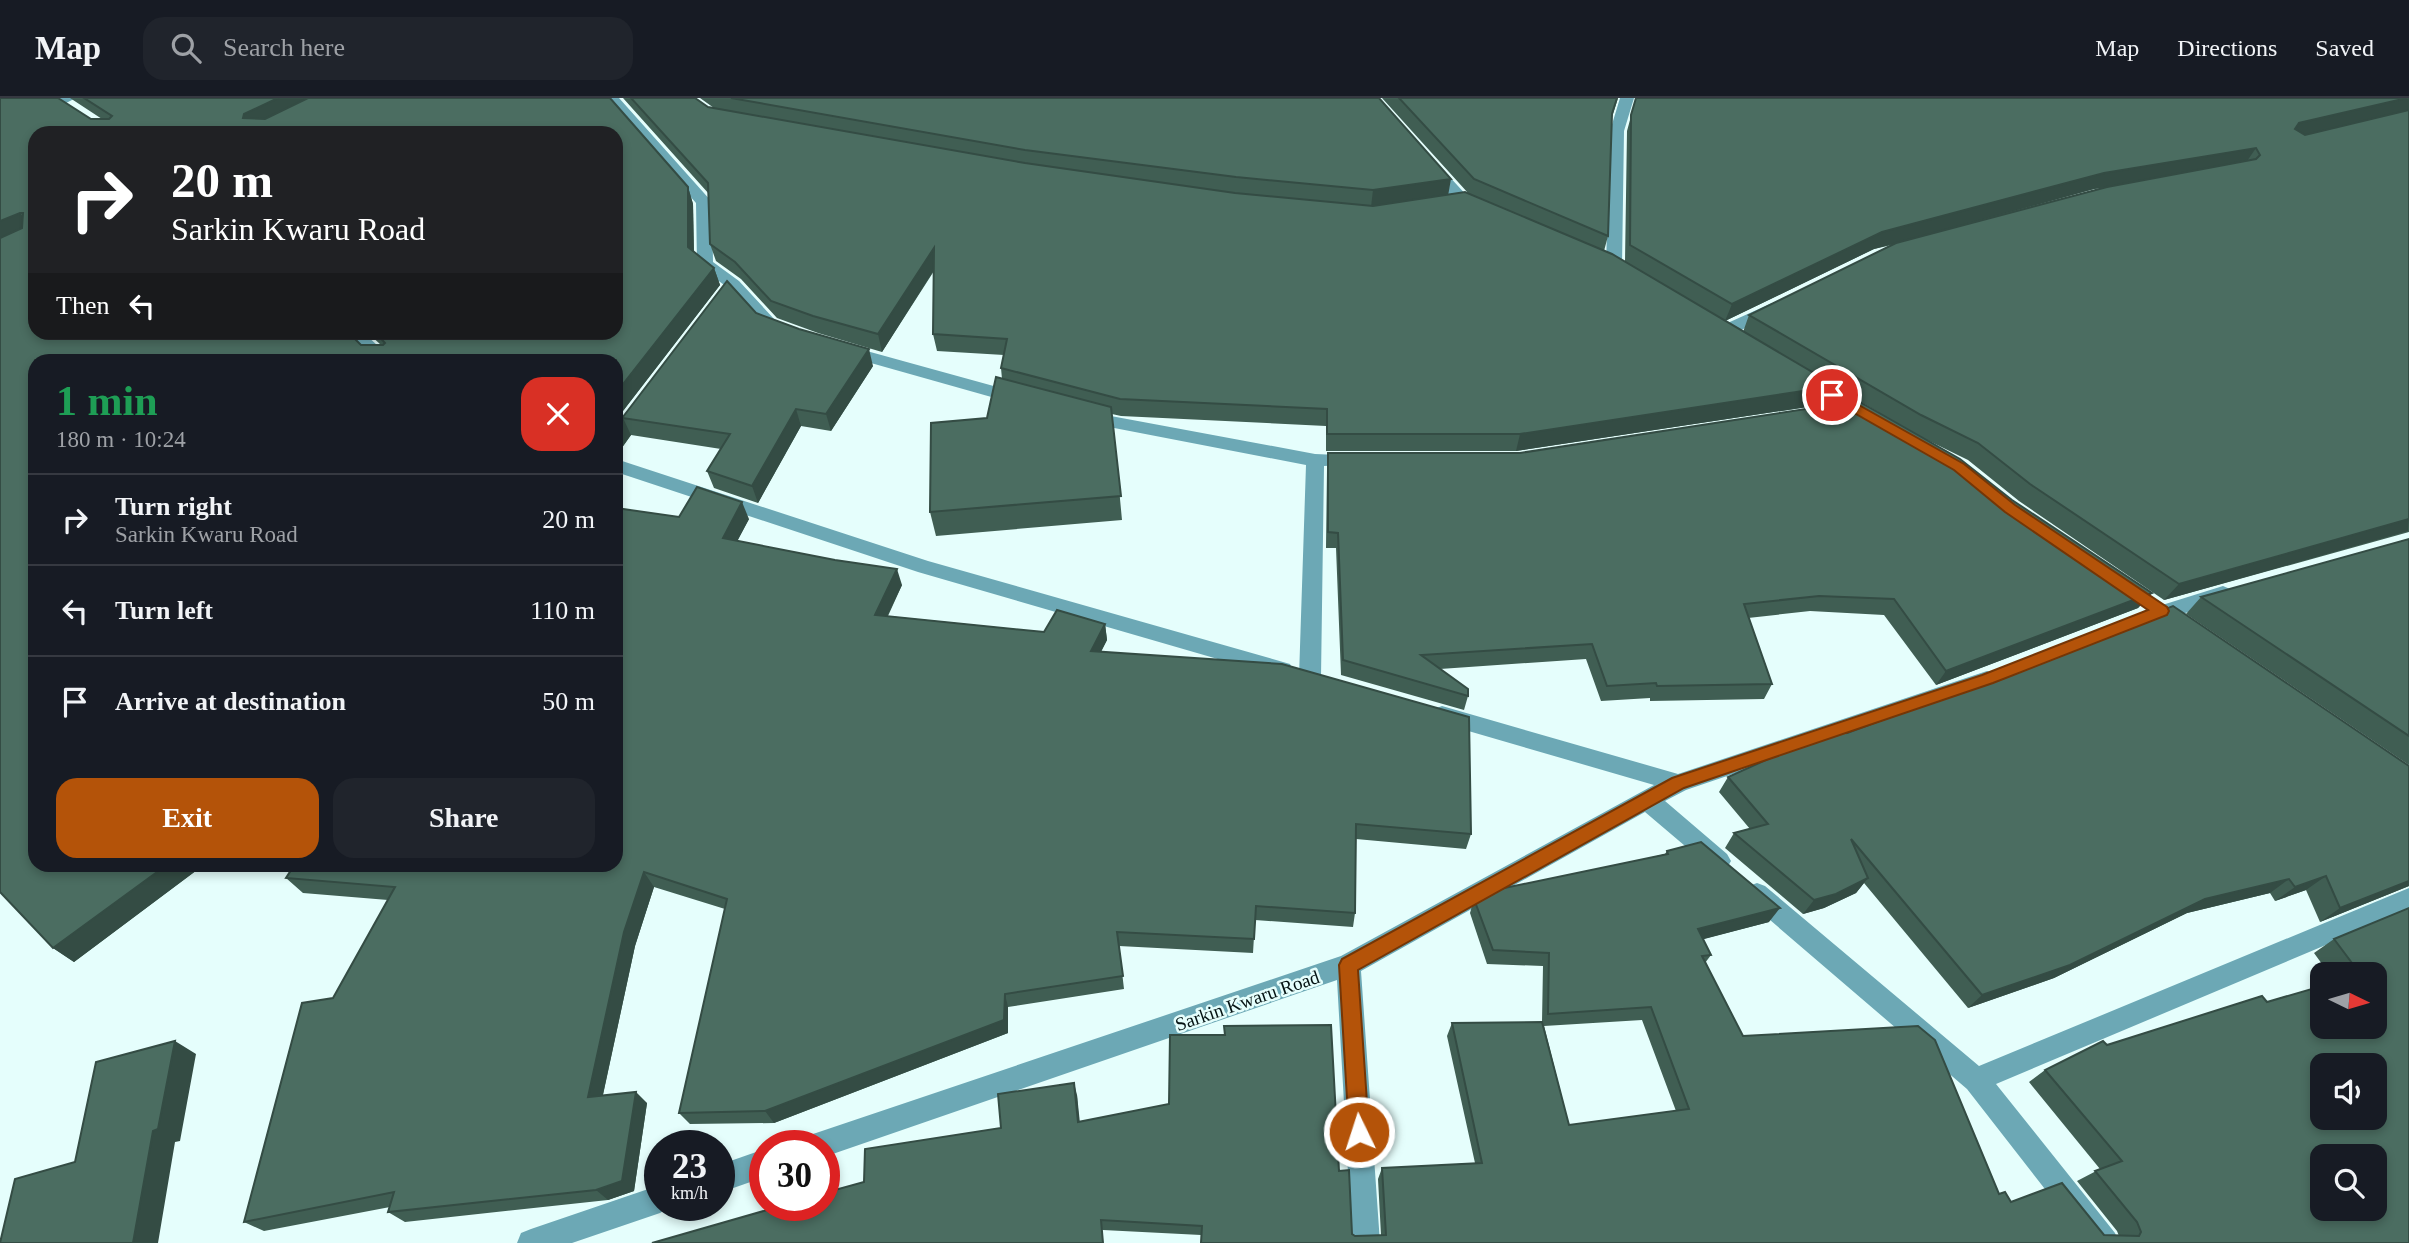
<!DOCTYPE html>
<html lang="en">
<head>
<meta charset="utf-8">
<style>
  :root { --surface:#171b24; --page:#20242c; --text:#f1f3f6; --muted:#9ea1a6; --line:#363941; --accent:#b45309 }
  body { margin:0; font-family:Georgia,serif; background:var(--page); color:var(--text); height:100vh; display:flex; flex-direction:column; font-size:26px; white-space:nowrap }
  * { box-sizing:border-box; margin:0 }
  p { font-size:23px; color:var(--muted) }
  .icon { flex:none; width:38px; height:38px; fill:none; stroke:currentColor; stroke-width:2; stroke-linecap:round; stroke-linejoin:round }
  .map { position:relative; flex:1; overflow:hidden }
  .side { position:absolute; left:28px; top:256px; width:595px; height:518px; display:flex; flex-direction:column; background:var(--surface); border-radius:21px; box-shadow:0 4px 10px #0003 }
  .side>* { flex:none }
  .hud { position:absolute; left:28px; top:28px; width:595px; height:214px; border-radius:21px; box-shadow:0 4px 10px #0003; background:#202124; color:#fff; overflow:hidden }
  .needle { width:46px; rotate:95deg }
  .tools { position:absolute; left:2310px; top:864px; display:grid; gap:14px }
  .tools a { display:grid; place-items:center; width:77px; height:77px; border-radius:14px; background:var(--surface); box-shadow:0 4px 10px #0003; font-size:35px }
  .speed { position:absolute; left:644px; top:1032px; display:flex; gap:14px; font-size:35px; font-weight:700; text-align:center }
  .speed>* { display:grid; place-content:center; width:91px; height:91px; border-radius:50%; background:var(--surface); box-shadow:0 4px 10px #0003; line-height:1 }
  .speed small { font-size:18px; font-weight:400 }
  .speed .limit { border:10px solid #d22; background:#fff; color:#111 }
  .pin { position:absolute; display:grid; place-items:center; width:60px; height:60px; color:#fff; margin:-30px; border:4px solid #fff; border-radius:50%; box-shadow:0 2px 7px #0007 }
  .me { position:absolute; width:77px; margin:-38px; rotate:356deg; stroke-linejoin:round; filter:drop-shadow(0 0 5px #0008) }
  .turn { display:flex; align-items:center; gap:24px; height:147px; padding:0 28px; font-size:32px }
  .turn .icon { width:91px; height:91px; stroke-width:2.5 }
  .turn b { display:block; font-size:49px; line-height:60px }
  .then { display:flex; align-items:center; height:66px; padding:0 28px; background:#0003; gap:14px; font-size:26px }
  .round { display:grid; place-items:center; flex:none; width:74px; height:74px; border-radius:21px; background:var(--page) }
  .headline { display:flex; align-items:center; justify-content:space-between; height:119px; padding:0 28px }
  h1 { font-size:42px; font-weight:700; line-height:52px; color:#1e9e55 }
  .action { display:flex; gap:14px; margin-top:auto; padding:14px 28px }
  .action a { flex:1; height:80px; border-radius:21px; background:var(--accent); color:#fff; font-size:28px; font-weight:700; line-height:80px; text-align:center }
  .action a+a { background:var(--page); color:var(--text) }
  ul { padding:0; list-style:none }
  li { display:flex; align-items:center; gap:21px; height:91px; padding:0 28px; border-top:2px solid var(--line) }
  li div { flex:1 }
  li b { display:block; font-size:26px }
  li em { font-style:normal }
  header { display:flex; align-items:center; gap:42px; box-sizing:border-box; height:98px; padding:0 35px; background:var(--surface); border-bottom:2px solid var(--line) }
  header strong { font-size:33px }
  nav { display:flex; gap:38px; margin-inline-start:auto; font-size:24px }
  .search { width:490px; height:63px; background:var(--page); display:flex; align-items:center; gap:18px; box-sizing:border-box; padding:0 24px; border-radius:21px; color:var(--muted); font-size:26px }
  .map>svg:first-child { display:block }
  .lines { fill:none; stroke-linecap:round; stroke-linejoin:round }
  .street { fill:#6ca8b5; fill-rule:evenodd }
  .wall { fill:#405e53; fill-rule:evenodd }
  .shaded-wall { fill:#344c44 }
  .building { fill:#4b6d61; stroke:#344c44; stroke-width:2; fill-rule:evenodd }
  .route { fill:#b45309; stroke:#753606; stroke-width:2 }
  .labels { text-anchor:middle; stroke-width:5; stroke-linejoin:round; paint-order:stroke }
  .street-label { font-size:19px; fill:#041212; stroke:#e5fefc }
</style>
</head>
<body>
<header>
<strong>Map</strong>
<div class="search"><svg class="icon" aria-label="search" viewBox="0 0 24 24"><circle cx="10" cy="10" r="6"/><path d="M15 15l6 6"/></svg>Search here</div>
<nav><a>Map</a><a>Directions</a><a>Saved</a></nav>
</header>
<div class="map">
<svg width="2409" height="1145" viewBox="0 0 2409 1145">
  <rect width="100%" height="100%" fill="#e5fefc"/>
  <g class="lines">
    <!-- street -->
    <g class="street">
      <polygon points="54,0 76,0 64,6 54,6"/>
      <path d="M605,0h14l93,104 1,60 26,19 36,39 16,6 2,4 -2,4c-29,7 -46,-31 -64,-47 -9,-7 -19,-13 -28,-20l-2,-3 -1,-61z"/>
      <polygon points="1620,0 1634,0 1624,33 1622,168 1614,173 1606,168 1610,33"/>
      <path d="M1431,63l5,1 33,36 19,10 -3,3c-24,6 -48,-29 -61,-46z"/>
      <polygon points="1772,205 1778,206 1780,210 1778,214 1733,236 1727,237 1719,232 1721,228"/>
      <polygon points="344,234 363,234 393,262 374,262"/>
      <polygon points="845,247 1026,297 1029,301 1020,307 839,256 837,252 839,248"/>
      <polygon points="1808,276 1876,316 1879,320 1876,324 1864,324 1802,286 1799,282"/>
      <polygon points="1084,313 1315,356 1362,358 1365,362 1362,366 1324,368 1321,579 1317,585 1310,587 1303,585 1299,579 1306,367 1078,323 1075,319"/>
      <polygon points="616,361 928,463 1283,564 1290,566 1293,572 1290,578 1283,580 918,474 616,374"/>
      <polygon points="2223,488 2230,491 2233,496 2230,501 2150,526 2143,523 2140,518 2143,513"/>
      <polygon points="1987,573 1994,575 1998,581 1994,587 1686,692 1665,703 1727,756 1731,763 1727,770 1719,773 1711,770 1645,714 1361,873 1380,1145 1352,1145 1337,882 824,1059 824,1048 803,1048 806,1038 816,1035 1341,858 1654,687 1434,623 1431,617 1434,611 1442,608 1678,676"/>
      <polygon points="1757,785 1765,788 1979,968 2409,790 2409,812 1996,986 2115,1135 2119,1145 2087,1145 1967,991 1749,804 1745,796 1749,788"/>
      <polygon points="765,1051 765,1079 719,1095 719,1067"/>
      <polygon points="660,1087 660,1108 671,1108 660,1115 572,1145 517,1145 521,1135 531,1131"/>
    </g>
  </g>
  <!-- wall -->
  <g class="wall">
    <path d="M0,0h58l33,21h11l-32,-21h540l78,89 5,17 1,48 20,16 6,17 -104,135v-60h-581v504h170l-131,98 -21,-14 -53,-56zM35,35h581v199h-249l14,13h-20l-13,-13h-313z"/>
    <path d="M623,0h72l13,9 6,1 -14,-10h679l69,96 20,-1 -86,-95h236l-6,19 -4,119 -4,15 21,11 2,-131 9,-33h773v434l-245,68 -145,-99 -51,-41 -45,-22 89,62 140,93 -14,15 -202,77 -52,-70 -74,-4 -62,7 24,66 -8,15 -114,2v-3l-49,3 -15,-42 -146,10 28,27 -4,14 -123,-35 -5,-127h-10l1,-79 1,-16h192l358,-41 -43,-25 -8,17 -311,47h-190v-25l-205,-10 -9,-2 10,106 -186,16 -6,-24 57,-94 15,-39 -1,-11 3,-13 -67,-4 -4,-17 1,-63 -52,81 -64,-19 -41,-15 -36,-39 -25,-18 -6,-17 -1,-50zM2101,90l-183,50 176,-49zM1896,146l-147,71 -6,17 -18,-11 149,-72z"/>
    <polygon points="727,183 756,215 873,268 831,333 801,328 758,405 714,390 707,373 721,351 631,337 616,358 616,328"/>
    <polygon points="679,419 749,421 737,443 902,487 888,518 1044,534 1105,526 1107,542 1101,554 1471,736 1466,751 1356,741 1355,815 1353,829 1255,822 1253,855 1119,848 1124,891 1008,909 1008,935 774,1025 690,1026 679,1015 725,811 654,789 635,848 603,997 647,1005 634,1093 608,1102 405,1124 388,1114 390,1109 264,1133 244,1124 333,900 388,802 303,795 286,780 291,772 238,766 616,766"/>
    <polygon points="2409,441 2409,667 2186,516 2201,499"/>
    <polygon points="1961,590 2409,788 2320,824 2306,792 2275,803 2270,795 2187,815 2054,880 1968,910 1864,785 1856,795 1824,810 1803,816 1725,750 1734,735 1750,731 1719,694 1728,679 1957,594"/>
    <path d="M1667,753l102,71 -66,17 8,16 -6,8 38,73 268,166 93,33 15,1 -2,-5 -40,-50 23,-12 -71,-87 16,-12 62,-25 160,-43 108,-27h-45l-16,-22 20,-14 75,-31v335l-1208,-8 -98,-5 -239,-48 137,-54 76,-33 2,27 260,49 13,63 3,2 26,-1 -3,-56 4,-11 93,-5 -28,-127 5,-13 90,-1 1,-56 -56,-2 -17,-51 4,-14 191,-45zM1642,922l34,91 -107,14 -25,-99z"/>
  </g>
  <!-- shaded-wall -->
  <g class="shaded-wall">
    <polygon points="278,0 322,0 254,33 243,20 244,16"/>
    <polygon points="2409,0 2409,13 2287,41 2299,25"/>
    <polygon points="2256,50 2245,66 2094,91 1874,151 1725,223 1732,206 1882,134 2104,75"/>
    <polygon points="1451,81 1448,98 1371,109 1373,92"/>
    <polygon points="688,89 693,106 694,166 688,149"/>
    <polygon points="20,115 34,132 0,146 0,123"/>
    <polygon points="934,150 937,167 882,254 878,236"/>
    <polygon points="714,170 720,187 616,322 616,295"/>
    <polygon points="869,251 873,268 831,333 826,316"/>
    <polygon points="1836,288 1827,306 1516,353 1520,336"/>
    <polygon points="796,311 801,328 758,405 752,388"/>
    <polygon points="623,320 631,337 616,358 616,330"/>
    <polygon points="742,404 749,421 730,457 723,440"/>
    <polygon points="2409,421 2408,433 2164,502 2179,486"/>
    <polygon points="897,471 902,487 880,533 875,517"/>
    <polygon points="2152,495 2138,510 1936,587 1946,573"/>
    <polygon points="1105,526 1107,542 1092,570 1091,553"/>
    <polygon points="168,766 205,766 74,864 53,850"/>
    <polygon points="644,774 654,789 635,848 600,1010 588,999 624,834"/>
    <polygon points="2326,778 2306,792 2275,803 2295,789"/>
    <polygon points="1868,780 1856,795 1824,810 1803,816 1814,802"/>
    <polygon points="2289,781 2270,795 2187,815 2054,880 1968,910 1982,897 2205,801"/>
    <polygon points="2409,783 2409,788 2320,824 2340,810"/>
    <polygon points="1780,810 1769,824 1689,845 1698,831"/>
    <polygon points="1005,896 1008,909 1008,935 774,1025 765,1013"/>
    <polygon points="175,943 196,956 180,1043 175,1044 158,1145 133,1145 153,1033"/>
    <polygon points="1074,985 1077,997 1081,1035 1078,1024"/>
    <polygon points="636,994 647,1005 634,1093 608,1102 596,1092"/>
  </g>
  <!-- building -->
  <g class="building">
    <path d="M0,0h58l33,21h18l3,-3 -28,-18h194l-34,16 -1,4 22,1 43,-21h302l78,89v60l26,21 -98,125v-33h-581v504h133l-115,84 -53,-56v-654l22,-10 1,-15h-3l-20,8zM35,35h581v199h-241l10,11 -2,2h-22l-13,-13h-313z"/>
    <polygon points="631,0 695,0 708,9 1025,65 1235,95 1373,108 1465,94 1612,156 1836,288 1520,336 1327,336 1327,311 1120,301 1001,270 1007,241 933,236 934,150 878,236 813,218 771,203 735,164 710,146 708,85"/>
    <polygon points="731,0 1379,0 1451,81 1373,92 1236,79 1025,52"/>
    <polygon points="1399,0 1617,0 1612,16 1608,138 1474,81"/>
    <polygon points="1636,0 2407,0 2299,25 2295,31 2305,37 2409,12 2409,421 2179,486 2030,386 1978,345 1921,317 1749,217 1896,145 2107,89 2256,61 2260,57 2256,50 2104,75 1882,134 1732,206 1630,147 1631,17"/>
    <polygon points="727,183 756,215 799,231 869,251 826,316 796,311 752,388 707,373 730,336 623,320 616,330 616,328"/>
    <polygon points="996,279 1111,309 1121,398 930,414 931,325 987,320"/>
    <polygon points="1858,303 1960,361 2012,402 2152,495 1946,573 1894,501 1819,498 1744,506 1772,586 1657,588 1656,585 1607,588 1592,546 1421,557 1468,591 1468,598 1343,562 1338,435 1328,434 1328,355 1520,355"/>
    <polygon points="697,389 742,404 723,440 835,462 897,471 875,517 1044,534 1057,512 1105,526 1091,553 1282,566 1469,619 1471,736 1356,726 1355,815 1256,808 1254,841 1117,834 1123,878 1005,896 1004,922 765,1013 679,1015 727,801 644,774 624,834 588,999 636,994 622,1083 596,1092 388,1114 394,1094 244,1124 302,905 333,900 395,789 286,780 295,766 616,766 616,410 679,419"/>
    <polygon points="2409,441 2409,638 2201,499"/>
    <polygon points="2173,508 2409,668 2409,783 2340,810 2326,778 2295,789 2289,781 2205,801 2070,867 1982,897 1851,741 1868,780 1836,796 1814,802 1734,735 1768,726 1728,679 1824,636 1842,630 1847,635 1963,592 1961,590"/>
    <path d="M1701,744l79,66 -82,21 13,26 -9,1 41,80 175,-10 17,14 64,154 6,-2 6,10 51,-19 42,52 35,1 2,-4 -4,-10 -42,-51 27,-10 -77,-91 58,-29 4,4 155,-49 5,6 55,-16v41h53v-52h-14l-27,-36 75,-31v335h-1208l1,-17 -101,-6 2,23h-451l129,-37h43v-13l40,-11 1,-33 136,-21 -3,-34 76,-11 4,39 91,-18 1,-69h55l-1,-9 107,-1 8,146 10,-1 3,64 3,2 31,-1 -4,-67 100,-5 -30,-140 90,-1 27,103 120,-16 -38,-102 -103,7 1,-61 -56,-3 -19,-51 16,-8 178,-37 -1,-3zM2322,968h53v52h-53zM2322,1059h53v52h-53z"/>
    <polygon points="175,943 158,1031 153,1033 133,1145 0,1145 15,1081 75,1064 96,964"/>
  </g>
  <!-- route -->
  <polygon class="route" points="1832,292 1964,366 2015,407 2167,509 2169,513 2167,517 1993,585 1684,690 1358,872 1369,1034 1366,1041 1359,1044 1352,1041 1349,1034 1339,867 1342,861 1672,680 1982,577 2148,512 2005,414 1954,372 1828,300 1826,297"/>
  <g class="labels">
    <!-- street labels -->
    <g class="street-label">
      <text transform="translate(1247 902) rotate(-19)" y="7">Sarkin Kwaru Road</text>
    </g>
  </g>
</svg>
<div class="tools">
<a><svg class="needle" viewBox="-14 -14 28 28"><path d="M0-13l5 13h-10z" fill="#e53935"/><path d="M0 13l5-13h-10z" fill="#9ea1a6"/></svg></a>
<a><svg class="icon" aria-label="sound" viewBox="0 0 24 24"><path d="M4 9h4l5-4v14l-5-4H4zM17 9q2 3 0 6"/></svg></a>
<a><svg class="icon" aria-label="search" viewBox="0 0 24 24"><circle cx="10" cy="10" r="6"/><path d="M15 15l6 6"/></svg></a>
</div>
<div class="speed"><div>23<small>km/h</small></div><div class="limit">30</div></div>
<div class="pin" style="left:1832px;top:297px;background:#d93025"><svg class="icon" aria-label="arrive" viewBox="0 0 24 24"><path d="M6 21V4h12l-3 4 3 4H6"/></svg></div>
<svg class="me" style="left:1359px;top:1034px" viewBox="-20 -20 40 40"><circle r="17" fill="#b45309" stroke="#fff" stroke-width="3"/><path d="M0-11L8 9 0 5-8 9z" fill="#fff"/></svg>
<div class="hud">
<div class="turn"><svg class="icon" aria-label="right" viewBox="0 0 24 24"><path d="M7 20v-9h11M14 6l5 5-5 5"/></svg><div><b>20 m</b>Sarkin Kwaru Road</div></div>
<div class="then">Then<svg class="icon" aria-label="left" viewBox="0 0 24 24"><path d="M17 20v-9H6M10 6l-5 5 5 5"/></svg></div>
</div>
<section class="side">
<div class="headline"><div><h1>1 min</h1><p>180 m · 10:24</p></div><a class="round" style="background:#d93025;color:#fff"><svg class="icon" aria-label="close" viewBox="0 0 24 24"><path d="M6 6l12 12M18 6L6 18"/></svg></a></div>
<ul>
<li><svg class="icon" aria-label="right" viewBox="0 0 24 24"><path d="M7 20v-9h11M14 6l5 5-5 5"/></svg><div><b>Turn right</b><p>Sarkin Kwaru Road</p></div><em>20 m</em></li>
<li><svg class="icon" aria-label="left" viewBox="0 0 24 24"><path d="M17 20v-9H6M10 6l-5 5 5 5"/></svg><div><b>Turn left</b></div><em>110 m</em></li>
<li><svg class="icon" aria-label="arrive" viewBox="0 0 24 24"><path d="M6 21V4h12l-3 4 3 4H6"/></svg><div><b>Arrive at destination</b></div><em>50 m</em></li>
</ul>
<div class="action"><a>Exit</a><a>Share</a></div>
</section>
</div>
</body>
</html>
